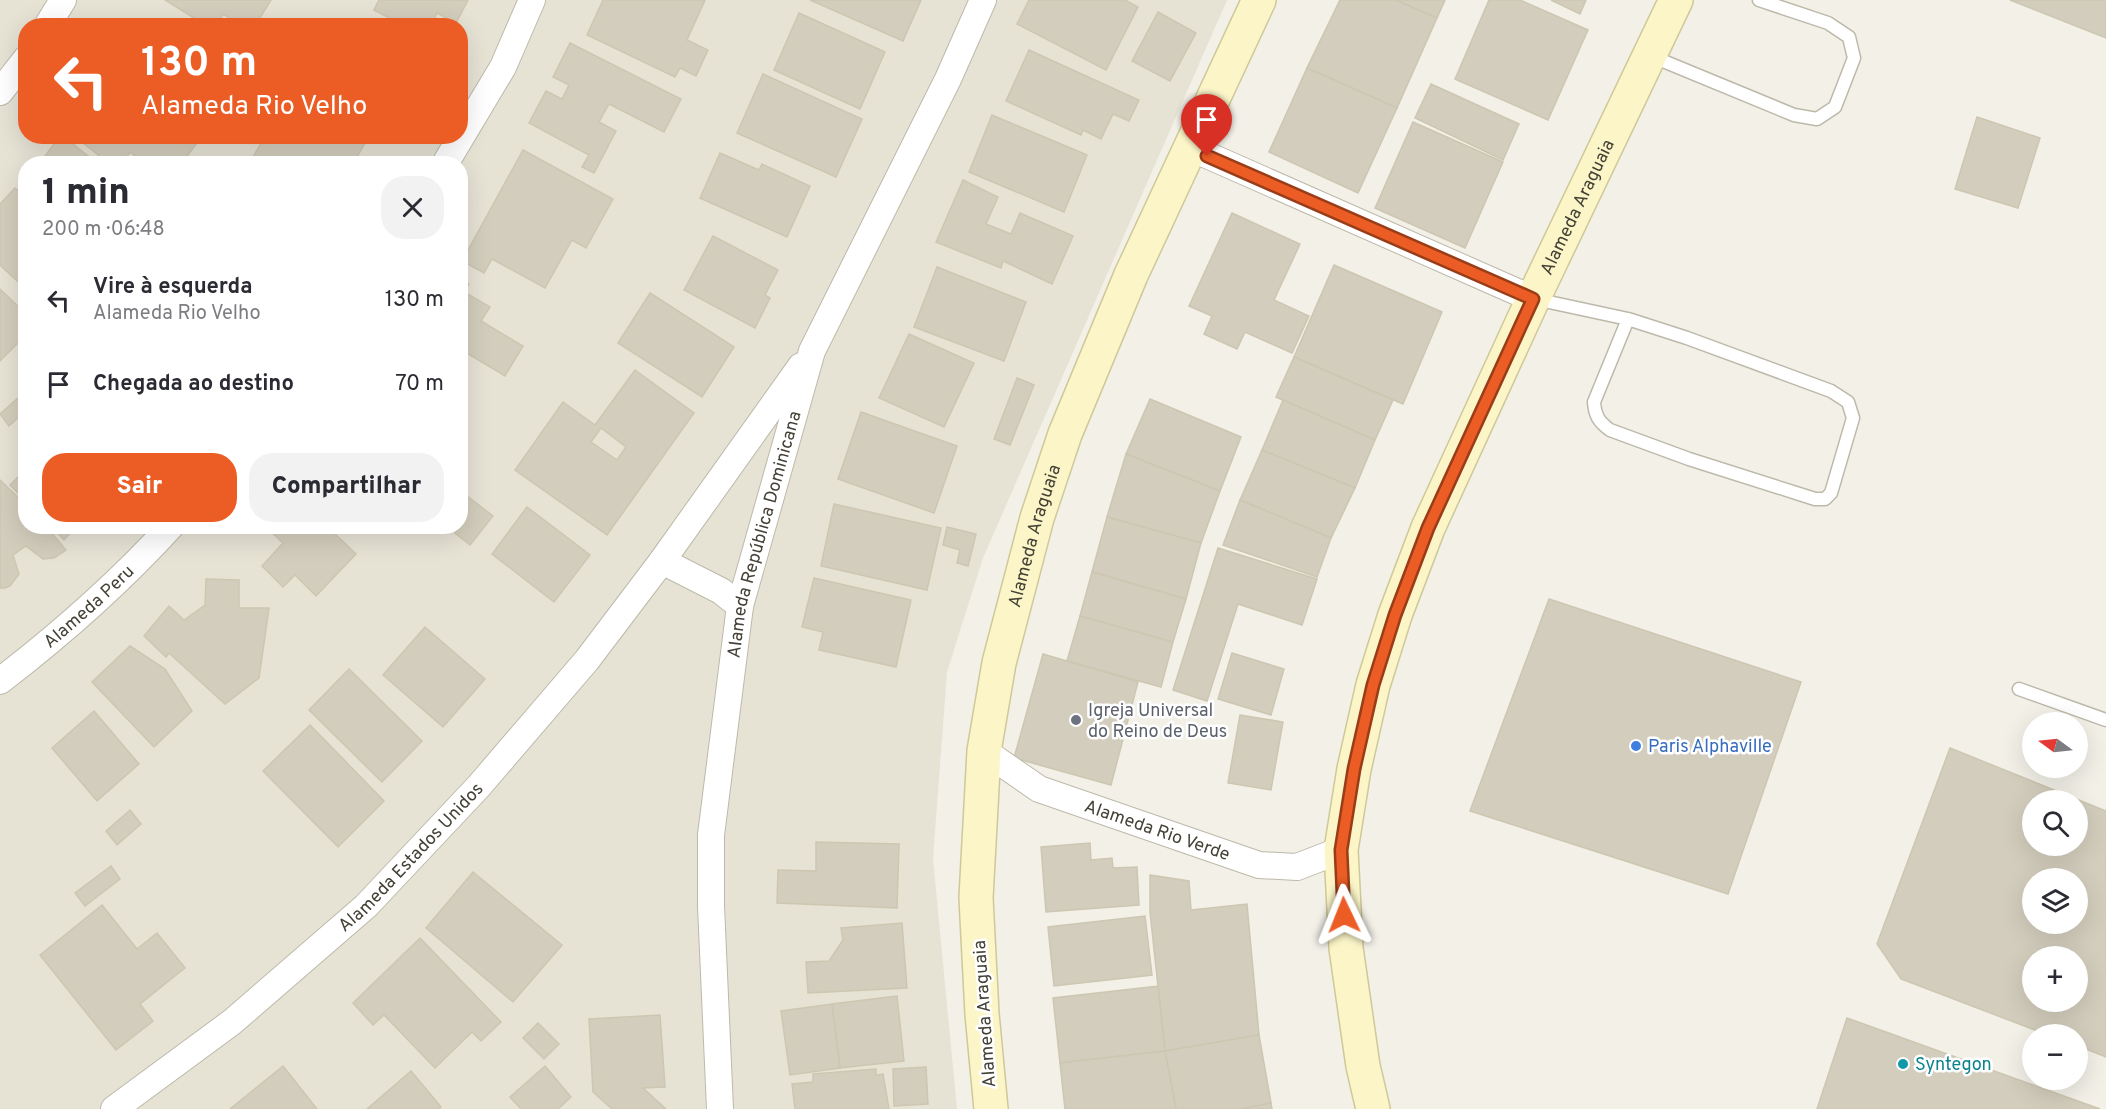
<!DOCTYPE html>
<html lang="pt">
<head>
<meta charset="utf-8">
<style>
  :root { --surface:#fff; --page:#f2f2f3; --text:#2b2b33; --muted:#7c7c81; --accent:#eb5d25 }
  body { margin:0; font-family:Overpass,sans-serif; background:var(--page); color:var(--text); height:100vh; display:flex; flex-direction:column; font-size:22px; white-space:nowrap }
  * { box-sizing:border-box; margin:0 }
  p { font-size:20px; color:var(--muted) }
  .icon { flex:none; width:33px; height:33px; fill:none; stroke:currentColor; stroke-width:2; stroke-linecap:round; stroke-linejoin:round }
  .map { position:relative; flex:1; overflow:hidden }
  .sheet { position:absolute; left:18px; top:156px; width:450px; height:378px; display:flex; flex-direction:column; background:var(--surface); border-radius:24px; box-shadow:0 6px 24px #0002 }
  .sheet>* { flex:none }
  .hud { position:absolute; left:18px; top:18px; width:450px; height:126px; border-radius:24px; box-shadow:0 6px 24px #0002; background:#eb5d25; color:#fff; overflow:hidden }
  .needle { width:39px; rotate:285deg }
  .buttons { position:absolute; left:2022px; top:712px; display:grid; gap:12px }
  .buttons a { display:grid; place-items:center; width:66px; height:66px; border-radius:50%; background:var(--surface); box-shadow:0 6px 24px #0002; font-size:30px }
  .pin { position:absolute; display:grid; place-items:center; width:51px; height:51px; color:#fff; margin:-62px -26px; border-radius:50% 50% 50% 0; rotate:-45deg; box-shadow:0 0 6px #0007 }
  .pin .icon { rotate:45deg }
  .me { position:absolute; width:66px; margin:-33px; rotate:358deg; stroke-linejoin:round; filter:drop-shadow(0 0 4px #0008) }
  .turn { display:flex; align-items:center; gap:21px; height:126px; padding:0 24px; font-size:27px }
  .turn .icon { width:78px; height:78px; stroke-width:2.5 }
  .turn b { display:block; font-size:42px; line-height:51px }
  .round { display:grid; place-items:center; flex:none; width:63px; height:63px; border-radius:24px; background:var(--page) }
  .overview { display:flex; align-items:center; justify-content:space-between; height:102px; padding:0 24px }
  h1 { font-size:36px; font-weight:800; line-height:45px }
  .action { display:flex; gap:12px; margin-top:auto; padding:12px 24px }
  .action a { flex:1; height:69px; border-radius:24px; background:var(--accent); color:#fff; font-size:24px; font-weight:800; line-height:69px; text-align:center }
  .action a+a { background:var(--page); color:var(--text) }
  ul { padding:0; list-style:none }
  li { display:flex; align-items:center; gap:18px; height:84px; padding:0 24px }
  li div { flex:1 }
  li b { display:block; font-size:22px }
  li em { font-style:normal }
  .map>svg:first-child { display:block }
  .residential { fill:#e6e3d5; fill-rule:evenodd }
  .building { fill:#d3cdbd; stroke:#cdc6b1; stroke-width:1.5; fill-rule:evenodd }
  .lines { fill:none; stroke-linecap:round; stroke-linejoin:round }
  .lane-casing { stroke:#bdb9aa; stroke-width:15 }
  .street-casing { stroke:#bdb9aa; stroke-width:28 }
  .secondary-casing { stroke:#cfc899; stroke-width:36 }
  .lane { stroke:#fff; stroke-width:12 }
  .street { stroke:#fff; stroke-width:26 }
  .secondary { stroke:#fbf5c8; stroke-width:33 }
  .route-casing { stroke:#993c18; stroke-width:15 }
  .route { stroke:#eb5d25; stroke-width:10 }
  .worship-dot { fill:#6b7280; stroke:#fff; stroke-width:2 }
  .shop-dot { fill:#3f7fe0; stroke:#fff; stroke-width:2 }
  .culture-dot { fill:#0f9aa8; stroke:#fff; stroke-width:2 }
  .labels { text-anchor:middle; stroke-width:5; stroke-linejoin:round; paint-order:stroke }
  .street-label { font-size:18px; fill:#444136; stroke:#fff }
  .worship-label { font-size:18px; fill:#5b616d; stroke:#fff; text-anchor:start }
  .shop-label { font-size:18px; fill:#366cbe; stroke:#fff; text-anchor:start }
  .culture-label { font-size:18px; fill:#0d838f; stroke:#fff; text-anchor:start }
</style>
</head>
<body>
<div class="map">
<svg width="2106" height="1109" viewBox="0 0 2106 1109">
  <rect width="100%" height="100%" fill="#f2f0e7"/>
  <!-- residential -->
  <path class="residential" d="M0,0h1227l-244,558 -36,114 -14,187 24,250h-957zM26,26h434v110h-434zM26,164h434v362h-434z"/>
  <!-- building -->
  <g class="building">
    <polygon points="165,0 271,0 255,26 241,26 223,14 216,26 207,26"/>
    <polygon points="379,0 468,0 456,23 437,13 431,26 404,26 374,10"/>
    <polygon points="603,0 705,0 687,40 708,50 696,76 680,68 675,77 587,35"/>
    <polygon points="810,0 921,0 903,41"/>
    <polygon points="1029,0 1125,0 1138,7 1106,70 1017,24"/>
    <polygon points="1340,0 1396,0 1437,18 1397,108 1307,68"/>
    <polygon points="1396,0 1445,0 1437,18"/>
    <polygon points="1489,0 1520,0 1588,30 1548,120 1455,79"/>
    <polygon points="1551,0 1586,0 1580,14"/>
    <polygon points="2010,0 2106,0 2106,38"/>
    <polygon points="1158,12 1196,33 1170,81 1132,61"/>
    <polygon points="799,13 885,52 860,109 774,70"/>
    <polygon points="570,43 681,99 664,132 609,104 599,122 616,131 594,173 582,167 589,155 529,123 546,91 562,99 569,85 553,77"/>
    <polygon points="1029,50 1139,100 1129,121 1113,114 1101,139 1083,130 1081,135 1006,101"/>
    <polygon points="1307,68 1397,108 1358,193 1269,152"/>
    <polygon points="763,74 862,119 836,177 737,133"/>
    <polygon points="1431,84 1519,124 1503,160 1415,118"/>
    <polygon points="992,115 1087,155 1064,212 969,172"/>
    <polygon points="1977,117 2040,138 2018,208 1955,189"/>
    <polygon points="1413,122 1503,162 1465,248 1375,208"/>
    <polygon points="60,136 63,136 98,164 39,164"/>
    <polygon points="74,136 188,136 197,143 181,164 146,164 130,152 122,164 110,164"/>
    <polygon points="265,136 369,136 353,164 249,164"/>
    <polygon points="523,150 613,199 586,248 572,240 545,288 492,259 484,273 462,261"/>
    <polygon points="720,153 759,170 762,164 810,186 787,237 700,198"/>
    <polygon points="963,180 998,197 986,224 1011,234 1020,213 1073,236 1052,284 1003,261 1001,268 936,242"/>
    <polygon points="15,188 26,197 26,289 0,265 0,204"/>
    <polygon points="1232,213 1300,244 1274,300 1309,316 1292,353 1245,332 1237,349 1204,334 1212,316 1189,306"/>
    <polygon points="713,236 778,270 765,295 770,298 755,328 684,290"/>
    <polygon points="1334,265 1442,312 1403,404 1294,357"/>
    <polygon points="937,267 1026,302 1004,361 914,327"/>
    <polygon points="460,279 469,284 464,292 490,307 481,321 523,346 505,376 460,349"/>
    <polygon points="0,289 26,314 26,335 0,361"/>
    <polygon points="650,293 734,347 702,397 618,343"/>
    <polygon points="909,334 974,363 944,427 879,398"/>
    <polygon points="1294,357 1393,400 1375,440 1276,397"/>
    <path d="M635,370l59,43 -87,122 -92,-65 48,-68 32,23zM601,428l25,19 -9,13 -26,-18z"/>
    <polygon points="1017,378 1034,385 1010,445 994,439"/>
    <polygon points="26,391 26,411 9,426 0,414"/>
    <polygon points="1150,399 1241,437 1220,491 1126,454"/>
    <polygon points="1283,400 1375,440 1355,488 1262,450"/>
    <polygon points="861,412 957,446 934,513 838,479"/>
    <polygon points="1262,450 1355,488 1331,538 1240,500"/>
    <polygon points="1126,454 1220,491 1201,543 1107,517"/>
    <polygon points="26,469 26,501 10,485"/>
    <polygon points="0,480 26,505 26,526 46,526 66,550 54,558 43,559 26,546 13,555 19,574 10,586 5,588 0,588"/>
    <polygon points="463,493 493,516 470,545 455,533 466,518 460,513 460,495"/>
    <polygon points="1240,500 1331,538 1317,577 1223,545"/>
    <polygon points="834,504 941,528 927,590 821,566"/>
    <polygon points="527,507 590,555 554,602 492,554"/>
    <polygon points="1107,517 1201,543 1186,599 1092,572"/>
    <polygon points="51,526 77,526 64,540"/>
    <polygon points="265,526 335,526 331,530 356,554 316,596 295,575 283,587 262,566 283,543"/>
    <polygon points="947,527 976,534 968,566 957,563 960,550 943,545"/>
    <polygon points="1218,548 1317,579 1302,625 1238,604 1207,701 1173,690"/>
    <polygon points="1092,572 1186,599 1173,642 1080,616"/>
    <polygon points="814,578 911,600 896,667 819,650 823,632 802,627"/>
    <polygon points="206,579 239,580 239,608 269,608 259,678 225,704 169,653 166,657 144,636 169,606 184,620 205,605"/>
    <polygon points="1549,599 1801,682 1728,894 1470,811"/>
    <polygon points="1080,616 1173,642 1161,687 1067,661"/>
    <polygon points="425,627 485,679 443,727 383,675"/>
    <polygon points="130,646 165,669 192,711 154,747 92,682"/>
    <polygon points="1232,653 1284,669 1271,715 1218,699"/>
    <polygon points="1043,654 1138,682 1111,785 1014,758"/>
    <polygon points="349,669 422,741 382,782 309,710"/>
    <polygon points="94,711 139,764 97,801 52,748"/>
    <polygon points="1240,715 1283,722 1271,790 1228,783"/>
    <polygon points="310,725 384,801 338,847 263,771"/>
    <path d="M1950,748l156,63v246l-28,-11v-11h-30l-147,-56 -24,-35zM2032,801h46v45h-46zM2032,879h46v45h-46zM2032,957h46v45h-46z"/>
    <polygon points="130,810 141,824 117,845 106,831"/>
    <polygon points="816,842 899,844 897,908 777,903 778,870 816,871"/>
    <polygon points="1090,843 1091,860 1112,858 1113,868 1137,867 1139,905 1046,912 1041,847"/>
    <polygon points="111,866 120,879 85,906 75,893"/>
    <polygon points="473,872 562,945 513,1002 426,928"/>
    <polygon points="1150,875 1189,881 1191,910 1247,904 1259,1035 1165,1051 1150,912"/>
    <polygon points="102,905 137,949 157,933 185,968 140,1004 153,1021 116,1050 40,955"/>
    <polygon points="1145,916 1152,975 1054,986 1048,927"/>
    <polygon points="902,923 907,988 808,993 806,962 829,961 843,940 841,928"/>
    <polygon points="420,938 501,1022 481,1041 472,1032 435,1068 384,1015 373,1025 353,1003"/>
    <polygon points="1158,986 1165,1051 1060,1063 1053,998"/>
    <polygon points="897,996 904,1061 840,1068 832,1004"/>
    <polygon points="832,1004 840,1068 790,1075 781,1011"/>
    <polygon points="660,1015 665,1087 643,1088 666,1109 612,1109 593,1092 589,1019"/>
    <polygon points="1847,1018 2100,1109 1817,1109"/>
    <polygon points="538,1023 559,1044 544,1059 523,1038"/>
    <polygon points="1259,1035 1271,1103 1241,1109 1176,1109 1165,1051"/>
    <polygon points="1165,1051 1176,1109 1065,1109 1060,1063"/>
    <polygon points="283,1066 317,1109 230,1109"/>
    <polygon points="545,1066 571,1097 558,1109 521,1109 510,1097"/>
    <polygon points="926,1067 928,1104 894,1106 893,1069"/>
    <polygon points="876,1069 876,1075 883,1074 889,1109 795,1109 792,1084 813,1082 813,1074"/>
    <polygon points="411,1071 441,1107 439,1109 367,1109"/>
    <polygon points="1271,1103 1272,1109 1241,1109"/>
  </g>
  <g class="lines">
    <!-- lane casing -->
    <g class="lane-casing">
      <g id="lane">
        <polyline points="1651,56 1794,115 1817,119 1835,107 1854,58 1849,37 1828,23 1759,0"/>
        <path d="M1535,299l93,20 59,19 144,53 17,11 5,16 -22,75 -6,6h-10l-126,-40 -79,-29c-11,-8 -15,-14 -16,-28l34,-83"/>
        <polyline points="2019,689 2106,720"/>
      </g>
    </g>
    <!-- street casing -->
    <g class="street-casing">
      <g id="street">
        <polyline points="47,26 63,0"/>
        <polyline points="0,92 26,59"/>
        <polyline points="1191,148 1533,299"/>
        <polyline points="445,164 503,67 532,0"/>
        <polyline points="662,561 721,591 740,606"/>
        <path id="s1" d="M0,681c61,-47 119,-98 171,-155"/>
        <path id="s2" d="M984,751l55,38 220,76 38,2 44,-17"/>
        <path id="s3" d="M114,1109l118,-87 134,-116 113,-120 108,-126 75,-99 139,-195"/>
        <path id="s4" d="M720,1109l-9,-203v-71l29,-229 72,-255 136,-272 35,-79"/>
      </g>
    </g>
    <!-- secondary casing -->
    <g class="secondary-casing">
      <g id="secondary">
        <path id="s5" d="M991,1109l-9,-95 -6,-116 8,-147 15,-88 38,-145 28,-84 66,-159 128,-275"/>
        <path id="s6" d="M1373,1109l-10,-43 -17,-118 -5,-98 13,-81 19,-84 22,-70 33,-87 105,-229 143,-299"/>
      </g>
    </g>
    <!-- lane -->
    <use href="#lane" class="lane"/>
    <!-- street -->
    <use href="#street" class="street"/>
    <!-- secondary -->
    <use href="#secondary" class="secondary"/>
  </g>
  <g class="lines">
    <!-- route casing -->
    <g class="route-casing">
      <polyline id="route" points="1207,156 1533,299 1428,528 1395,615 1373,685 1354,769 1341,850 1344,915"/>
    </g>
    <!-- route -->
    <use href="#route" class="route"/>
  </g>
  <!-- markers -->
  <circle class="worship-dot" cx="1076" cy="720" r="6"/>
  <circle class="shop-dot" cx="1636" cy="746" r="6"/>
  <circle class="culture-dot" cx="1903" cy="1064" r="6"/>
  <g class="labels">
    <!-- street labels -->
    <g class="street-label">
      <text dy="6" stroke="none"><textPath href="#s6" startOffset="950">Alameda Araguaia</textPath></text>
      <text dy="6" stroke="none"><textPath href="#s4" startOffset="580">Alameda República Dominicana</textPath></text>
      <text dy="6" stroke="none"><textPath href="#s5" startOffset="580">Alameda Araguaia</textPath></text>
      <text dy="6" stroke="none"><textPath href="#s1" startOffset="116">Alameda Peru</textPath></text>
      <text dy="6" stroke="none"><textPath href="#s2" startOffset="192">Alameda Rio Verde</textPath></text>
      <text dy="6" stroke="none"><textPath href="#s3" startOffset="390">Alameda Estados Unidos</textPath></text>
      <text transform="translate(984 1014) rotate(-94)" y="6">Alameda Araguaia</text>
    </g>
    <!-- worship labels -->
    <g class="worship-label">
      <text x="1088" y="716">Igreja Universal<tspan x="1088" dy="21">do Reino de Deus</tspan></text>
    </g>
    <!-- shop labels -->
    <g class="shop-label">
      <text x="1648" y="752">Paris Alphaville</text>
    </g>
    <!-- culture labels -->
    <g class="culture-label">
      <text x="1915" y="1070">Syntegon</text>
    </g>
  </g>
</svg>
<div class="buttons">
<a><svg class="needle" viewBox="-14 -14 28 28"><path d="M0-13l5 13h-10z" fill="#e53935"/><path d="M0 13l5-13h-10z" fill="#7c7c81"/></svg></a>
<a><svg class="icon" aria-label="search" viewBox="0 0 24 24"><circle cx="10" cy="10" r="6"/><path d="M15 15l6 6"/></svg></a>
<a><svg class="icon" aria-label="layers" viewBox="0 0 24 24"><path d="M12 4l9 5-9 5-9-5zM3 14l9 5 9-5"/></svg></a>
<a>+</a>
<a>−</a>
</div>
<div class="pin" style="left:1207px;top:156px;background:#d93025"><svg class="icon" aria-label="arrive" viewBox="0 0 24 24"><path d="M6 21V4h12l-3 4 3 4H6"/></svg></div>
<svg class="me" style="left:1344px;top:915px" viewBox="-20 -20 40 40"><path d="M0-17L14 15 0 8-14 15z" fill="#eb5d25" stroke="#fff" stroke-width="4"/></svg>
<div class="hud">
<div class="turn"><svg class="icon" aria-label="left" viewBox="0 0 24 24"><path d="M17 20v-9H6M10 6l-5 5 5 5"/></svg><div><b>130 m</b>Alameda Rio Velho</div></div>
</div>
<section class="sheet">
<div class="overview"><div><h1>1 min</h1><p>200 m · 06:48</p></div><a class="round"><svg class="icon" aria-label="close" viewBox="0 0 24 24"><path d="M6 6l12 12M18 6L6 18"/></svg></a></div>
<ul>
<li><svg class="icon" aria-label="left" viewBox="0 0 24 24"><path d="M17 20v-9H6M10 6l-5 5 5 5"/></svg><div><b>Vire à esquerda</b><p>Alameda Rio Velho</p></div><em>130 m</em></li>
<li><svg class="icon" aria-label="arrive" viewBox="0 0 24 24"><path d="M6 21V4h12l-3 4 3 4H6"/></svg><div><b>Chegada ao destino</b></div><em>70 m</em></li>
</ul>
<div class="action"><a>Sair</a><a>Compartilhar</a></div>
</section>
</div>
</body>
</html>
